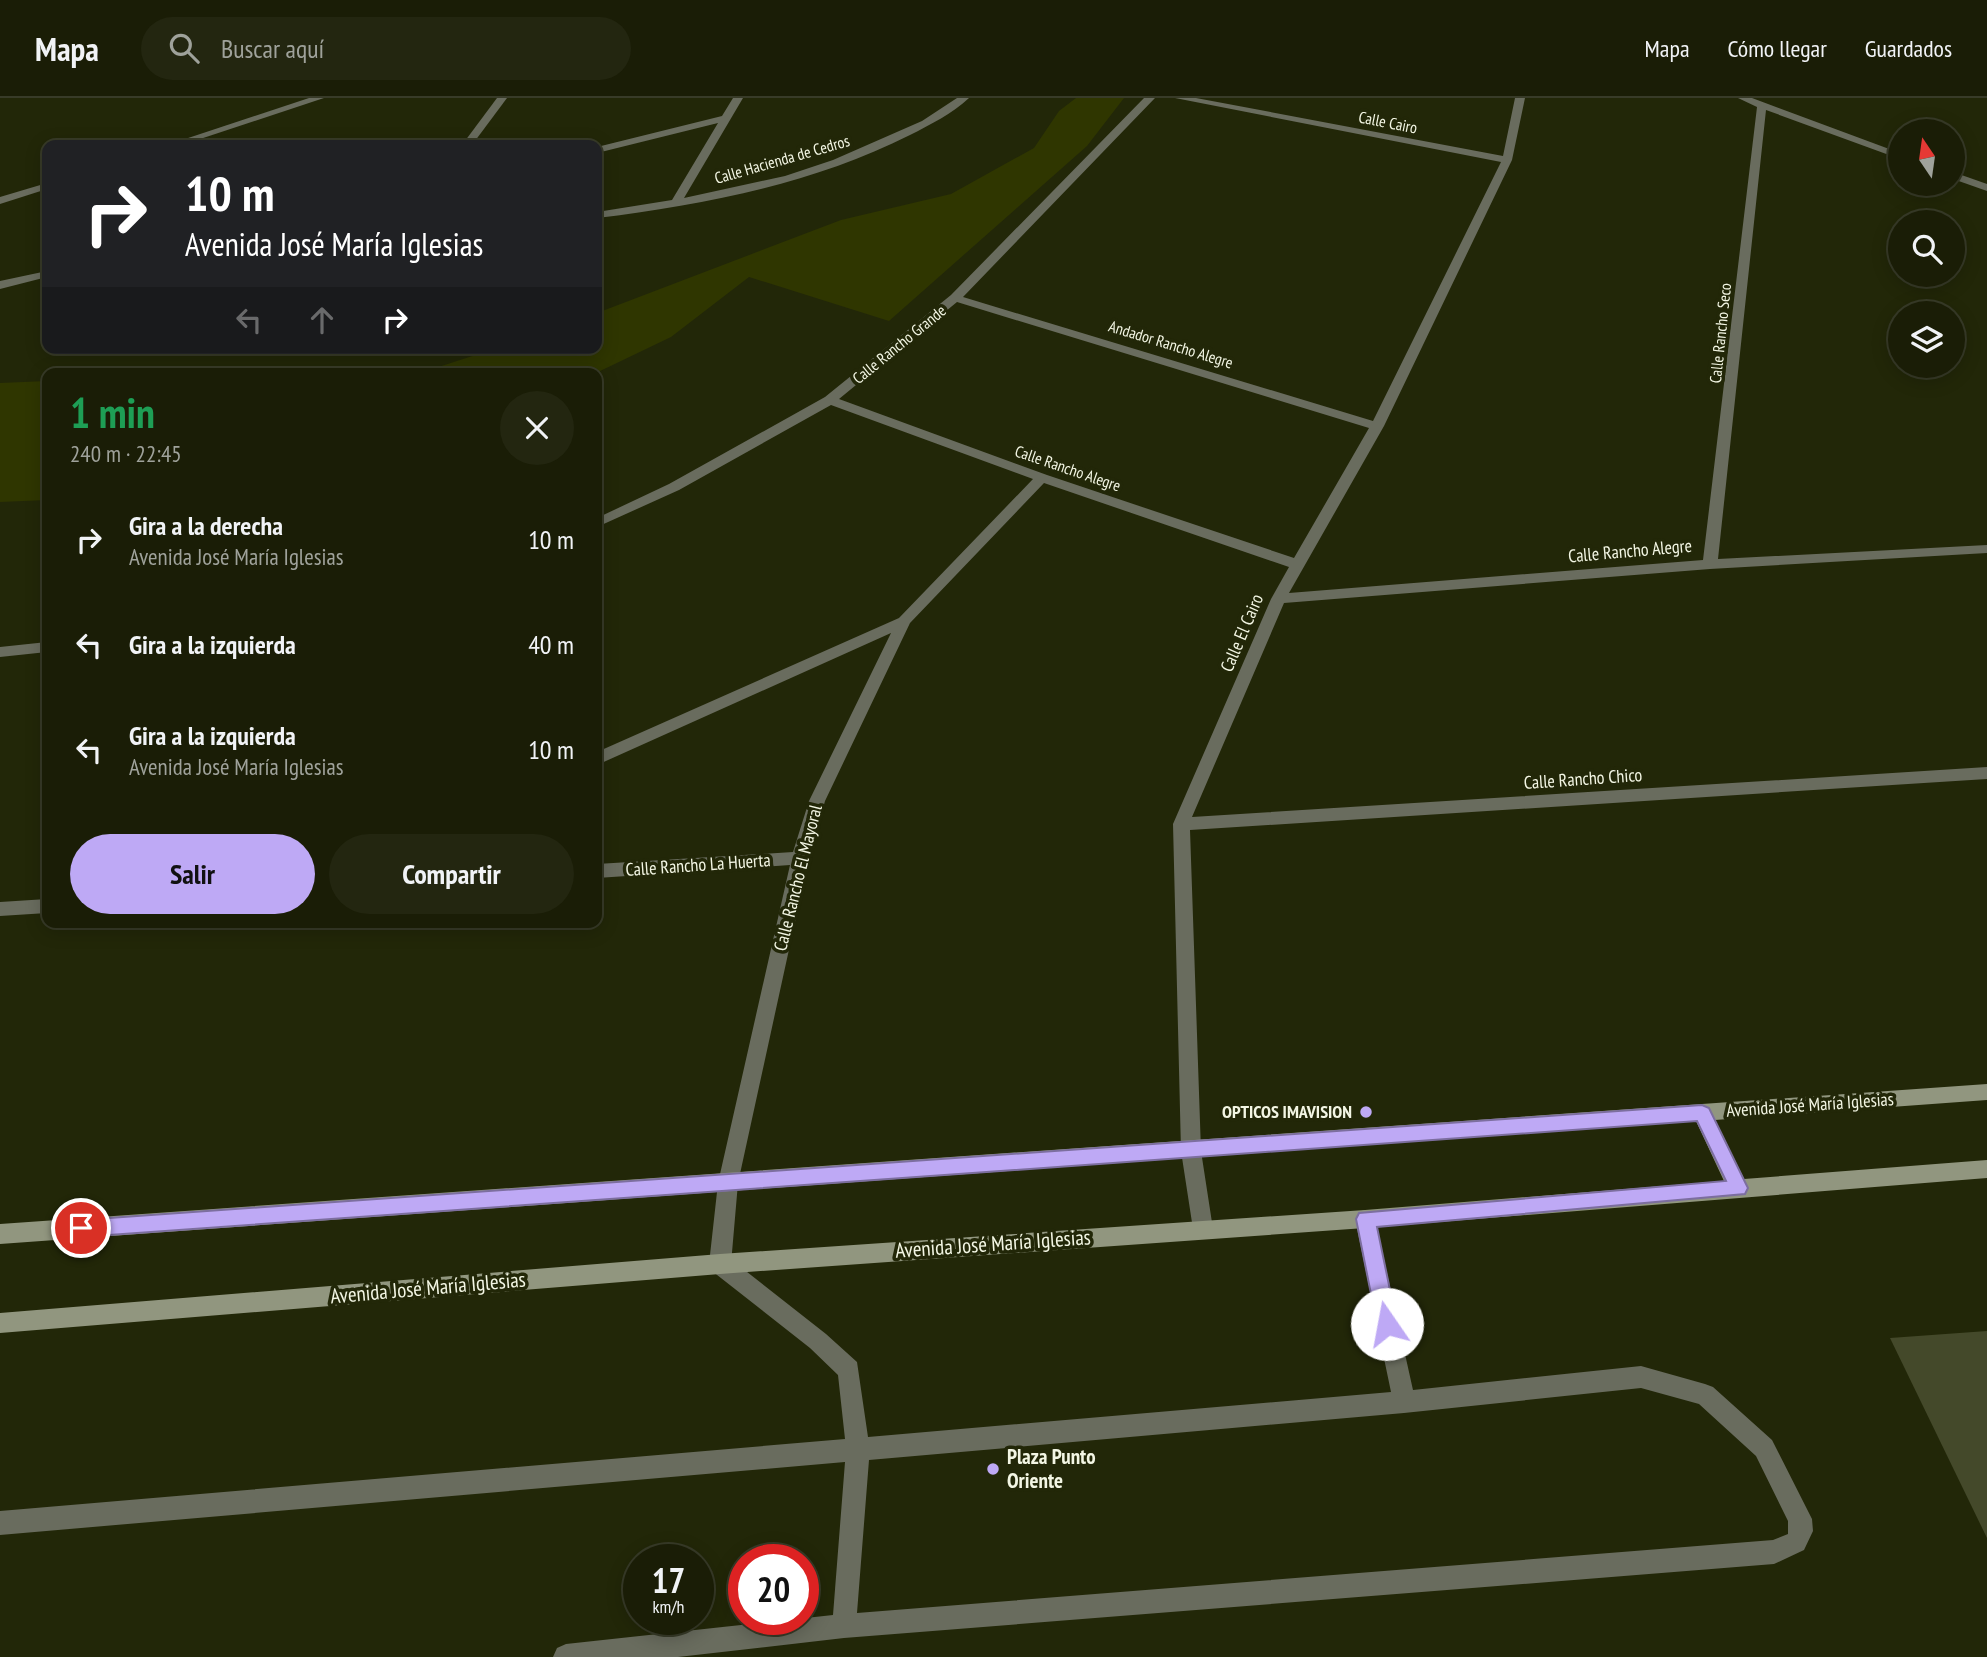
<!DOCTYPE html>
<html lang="es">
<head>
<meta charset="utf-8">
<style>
  :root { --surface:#1a1d06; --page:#232610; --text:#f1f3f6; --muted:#9fa29b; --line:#383b28; --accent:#bea9f5 }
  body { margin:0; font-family:"PT Sans Narrow",sans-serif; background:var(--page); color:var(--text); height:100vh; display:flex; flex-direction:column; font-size:26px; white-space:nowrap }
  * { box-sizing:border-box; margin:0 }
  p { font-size:23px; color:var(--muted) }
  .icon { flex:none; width:38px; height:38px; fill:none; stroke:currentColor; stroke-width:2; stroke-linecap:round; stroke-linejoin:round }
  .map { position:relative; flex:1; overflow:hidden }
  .panel { position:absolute; left:42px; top:270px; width:560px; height:560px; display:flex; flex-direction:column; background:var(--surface); border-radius:14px; box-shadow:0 4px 18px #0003,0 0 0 2px var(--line) }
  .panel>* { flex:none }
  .banner { position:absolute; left:42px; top:42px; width:560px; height:214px; border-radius:14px; box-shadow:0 4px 18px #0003,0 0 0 2px var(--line); background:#202124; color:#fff; overflow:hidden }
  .needle { width:46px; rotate:347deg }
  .fabs { position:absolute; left:1888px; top:21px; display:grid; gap:14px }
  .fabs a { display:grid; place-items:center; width:77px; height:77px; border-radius:50%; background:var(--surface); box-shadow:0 4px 18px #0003,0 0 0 2px var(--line); font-size:35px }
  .speed { position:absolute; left:623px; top:1446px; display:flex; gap:14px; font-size:35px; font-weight:700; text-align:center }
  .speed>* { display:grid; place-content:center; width:91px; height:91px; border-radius:50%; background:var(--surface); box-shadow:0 4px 18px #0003,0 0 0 2px var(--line); line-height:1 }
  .speed small { font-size:18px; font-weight:400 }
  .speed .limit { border:10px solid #d22; background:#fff; color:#111 }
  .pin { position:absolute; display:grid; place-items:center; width:60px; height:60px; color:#fff; margin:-30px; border:4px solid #fff; border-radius:50%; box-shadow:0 2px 7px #0007 }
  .me { position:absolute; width:77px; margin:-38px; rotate:348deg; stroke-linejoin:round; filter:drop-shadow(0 0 5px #0008) }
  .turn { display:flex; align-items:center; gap:24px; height:147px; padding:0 28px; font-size:32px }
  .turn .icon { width:91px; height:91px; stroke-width:2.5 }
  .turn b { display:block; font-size:49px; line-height:60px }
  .lanes { display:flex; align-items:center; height:66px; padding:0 28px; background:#0003; justify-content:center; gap:35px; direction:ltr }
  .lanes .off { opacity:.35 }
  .round { display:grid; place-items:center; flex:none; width:74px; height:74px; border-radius:37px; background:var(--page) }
  .summary { display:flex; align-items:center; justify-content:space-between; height:119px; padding:0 28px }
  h1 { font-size:42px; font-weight:700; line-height:52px; color:#1e9e55 }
  .button { display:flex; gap:14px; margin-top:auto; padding:14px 28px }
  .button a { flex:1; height:80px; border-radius:42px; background:var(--accent); color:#111; font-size:28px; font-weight:700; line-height:80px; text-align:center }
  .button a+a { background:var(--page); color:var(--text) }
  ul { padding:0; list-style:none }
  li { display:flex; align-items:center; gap:21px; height:105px; padding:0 28px }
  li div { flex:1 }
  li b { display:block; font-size:26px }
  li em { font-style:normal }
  header { display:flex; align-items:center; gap:42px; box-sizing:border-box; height:98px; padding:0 35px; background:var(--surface); border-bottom:2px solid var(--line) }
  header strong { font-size:33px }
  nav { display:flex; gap:38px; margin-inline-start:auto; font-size:24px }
  .search { width:490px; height:63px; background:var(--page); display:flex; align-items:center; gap:18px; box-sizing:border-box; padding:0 24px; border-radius:38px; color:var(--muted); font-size:26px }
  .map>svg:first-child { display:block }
  .green { fill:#2f3600 }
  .building { fill:#44492a }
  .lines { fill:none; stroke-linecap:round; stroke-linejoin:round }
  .service { fill:#696c5e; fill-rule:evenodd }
  .minor { fill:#696c5e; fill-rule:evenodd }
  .secondary { fill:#91967f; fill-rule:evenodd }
  .route { fill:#bea9f5; stroke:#7c6e9f; stroke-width:2 }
  .poi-dot { fill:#bea9f5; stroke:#222708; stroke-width:2.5 }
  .labels { text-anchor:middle; stroke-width:7; stroke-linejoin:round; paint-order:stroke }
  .far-street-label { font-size:16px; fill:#f3f6e4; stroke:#222708 }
  .street-label { font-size:18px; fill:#f3f6e4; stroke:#222708 }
  .poi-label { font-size:18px; font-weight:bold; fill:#f3f6e4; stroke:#222708; text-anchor:end }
  .near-street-label { font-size:21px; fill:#f3f6e4; stroke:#222708 }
  .near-poi-label { font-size:21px; font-weight:bold; fill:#f3f6e4; stroke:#222708; text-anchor:start }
</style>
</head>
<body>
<header>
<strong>Mapa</strong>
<div class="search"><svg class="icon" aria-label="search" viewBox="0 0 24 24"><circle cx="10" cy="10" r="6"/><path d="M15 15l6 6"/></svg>Buscar aquí</div>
<nav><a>Mapa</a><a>Cómo llegar</a><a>Guardados</a></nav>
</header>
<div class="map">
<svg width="1987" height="1559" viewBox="0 0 1987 1559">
  <rect width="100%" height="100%" fill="#222708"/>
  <!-- green -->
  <g class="green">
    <polygon points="1076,0 1124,0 1087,48 889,223 749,179 671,239 596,275 420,275 497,250 597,250 597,215 841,122 951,96 1034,50 1059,13"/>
    <polygon points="47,283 47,402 0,404 0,285"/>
  </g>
  <!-- building -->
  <polygon class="building" points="1987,1233 1987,1440 1890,1240"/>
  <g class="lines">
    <!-- service -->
    <path class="service" d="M1365,1112l7,2 3,7 38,171 228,-24 64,18 8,3 59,53 40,79 1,12 -9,19 -30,14 -930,74 -166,19h-125l4,-9 9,-4 267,-29 12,-153 -845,73v-24l845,-72 -7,-64 -28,-27 -98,-77 -3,-7 3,-7 8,-3 8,3 98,77 31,28 11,75 523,-45 -36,-173 3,-7zM1641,1290l58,16 57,52 32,65v13l-15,6 -916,73 12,-153 535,-47z"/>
    <!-- minor -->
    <g class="minor">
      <polygon points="309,0 324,0 182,47 167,47"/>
      <polygon points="497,0 507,0 472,47 462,47"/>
      <path d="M733,0h10l-59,100 101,-22 48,-16 89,-39 35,-23h12c-16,15 -39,27 -59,37 -97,49 -207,70 -313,83v-6l75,-12 46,-77 -121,30v-6l125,-31z"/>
      <path d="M1144,0h11l-192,199 410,124 128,-259 -326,-64h21l307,58 12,-58h10l-13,62 -128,266 -95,167 414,-33 54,-453 -19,-9h14l148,55v6l-134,-49 -48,449 269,-14v8l-277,16 -426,34 -92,214 795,-50v12l-797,51 11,321 12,78 -3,7 -7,3 -7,-3 -3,-7 -12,-78 -8,-327 98,-225 18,-32 -245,-84 -134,140 -85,178 -16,57 -71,325 -7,81 -3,7 -8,3 -8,-3 -3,-7 9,-81 72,-318 -193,13v-14l196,-12 16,-51 82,-168 -294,132v-13l302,-134 134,-139 -202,-74 -152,85 -82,37v-9l72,-34 156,-87 126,-102zM957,204l412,126 -75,130 -247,-83 -208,-76z"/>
      <polygon points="1953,74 1987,86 1987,93 1953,81"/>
      <polygon points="47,85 47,91 0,106 0,99"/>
      <polygon points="47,173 47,179 0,191 0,183"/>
      <polygon points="47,544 47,554 0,559 0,549"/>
      <polygon points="47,801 47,815 0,818 0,804"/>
    </g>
    <!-- secondary -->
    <polygon class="secondary" points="1987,986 1987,1002 1715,1022 1744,1081 1987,1062 1987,1080 1365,1130 720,1176 0,1235 0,1215 720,1156 1365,1112 1724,1083 1696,1023 0,1146 0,1126"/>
  </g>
  <!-- route -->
  <polygon class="route" points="1702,1007 1709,1010 1745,1084 1748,1090 1745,1096 1377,1129 1397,1226 1394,1232 1387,1235 1380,1232 1377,1226 1356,1121 1359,1115 1726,1083 1697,1023 81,1139 74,1137 72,1130 74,1124 81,1122"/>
  <!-- markers -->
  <g class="poi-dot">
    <circle cx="1366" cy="1014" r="7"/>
    <circle cx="993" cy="1371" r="7"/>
  </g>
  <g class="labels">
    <!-- far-street labels -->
    <g class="far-street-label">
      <text transform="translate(1388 24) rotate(11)" y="6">Calle Cairo</text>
      <text transform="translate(782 61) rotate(-16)" y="6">Calle Hacienda de Cedros</text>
      <text transform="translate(1720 235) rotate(-84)" y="6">Calle Rancho Seco</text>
      <text transform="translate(899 246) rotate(-39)" y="6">Calle Rancho Grande</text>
      <text transform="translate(1171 246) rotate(17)" y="6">Andador Rancho Alegre</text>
      <text transform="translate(1068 370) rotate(19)" y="6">Calle Rancho Alegre</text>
    </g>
    <!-- street labels -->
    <g class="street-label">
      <text transform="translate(1630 453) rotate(-5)" y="6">Calle Rancho Alegre</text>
      <text transform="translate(1242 535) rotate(-67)" y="6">Calle El Cairo</text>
      <text transform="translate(1583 681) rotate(-4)" y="6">Calle Rancho Chico</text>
      <text transform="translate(698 767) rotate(-4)" y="6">Calle Rancho La Huerta</text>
      <text transform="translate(798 780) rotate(-76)" y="6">Calle Rancho El Mayoral</text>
      <text transform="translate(1810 1007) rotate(-4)" y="6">Avenida José María Iglesias</text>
    </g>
    <!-- poi labels -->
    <g class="poi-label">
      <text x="1352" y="1020">OPTICOS IMAVISION</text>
    </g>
    <!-- near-street labels -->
    <g class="near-street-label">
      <text transform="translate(993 1146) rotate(-4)" y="7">Avenida José María Iglesias</text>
      <text transform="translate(428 1190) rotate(-5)" y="7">Avenida José María Iglesias</text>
    </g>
    <!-- near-poi labels -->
    <g class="near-poi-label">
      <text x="1007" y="1366">Plaza Punto<tspan x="1007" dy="24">Oriente</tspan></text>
    </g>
  </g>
</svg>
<div class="fabs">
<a><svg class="needle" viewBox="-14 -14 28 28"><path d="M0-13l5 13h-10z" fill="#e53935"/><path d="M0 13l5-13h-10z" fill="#9fa29b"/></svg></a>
<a><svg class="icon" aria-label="search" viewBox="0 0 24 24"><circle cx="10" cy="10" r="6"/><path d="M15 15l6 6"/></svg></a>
<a><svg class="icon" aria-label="layers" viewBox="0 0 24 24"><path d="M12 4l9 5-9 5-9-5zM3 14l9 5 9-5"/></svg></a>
</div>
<div class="speed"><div>17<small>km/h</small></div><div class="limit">20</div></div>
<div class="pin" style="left:81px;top:1130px;background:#d93025"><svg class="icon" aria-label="arrive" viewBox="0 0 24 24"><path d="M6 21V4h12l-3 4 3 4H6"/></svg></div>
<svg class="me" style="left:1387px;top:1226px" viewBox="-20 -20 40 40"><circle r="19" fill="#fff"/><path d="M0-13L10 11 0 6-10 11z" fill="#bea9f5"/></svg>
<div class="banner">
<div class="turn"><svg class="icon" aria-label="right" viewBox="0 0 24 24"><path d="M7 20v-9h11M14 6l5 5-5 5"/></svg><div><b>10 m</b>Avenida José María Iglesias</div></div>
<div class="lanes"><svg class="icon off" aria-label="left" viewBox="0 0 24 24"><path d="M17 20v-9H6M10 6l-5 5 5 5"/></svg><svg class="icon off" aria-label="ahead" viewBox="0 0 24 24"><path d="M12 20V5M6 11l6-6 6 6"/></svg><svg class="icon" aria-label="right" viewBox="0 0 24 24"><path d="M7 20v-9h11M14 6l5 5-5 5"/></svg></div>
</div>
<section class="panel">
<div class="summary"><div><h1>1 min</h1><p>240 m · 22:45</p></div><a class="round"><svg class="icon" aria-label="close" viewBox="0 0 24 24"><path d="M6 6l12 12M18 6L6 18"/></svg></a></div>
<ul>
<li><svg class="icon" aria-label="right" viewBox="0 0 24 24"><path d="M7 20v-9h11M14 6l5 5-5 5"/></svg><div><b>Gira a la derecha</b><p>Avenida José María Iglesias</p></div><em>10 m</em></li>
<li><svg class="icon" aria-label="left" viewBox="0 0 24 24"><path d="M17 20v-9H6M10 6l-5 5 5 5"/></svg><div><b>Gira a la izquierda</b></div><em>40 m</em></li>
<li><svg class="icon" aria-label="left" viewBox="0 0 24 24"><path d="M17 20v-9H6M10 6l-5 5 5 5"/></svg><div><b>Gira a la izquierda</b><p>Avenida José María Iglesias</p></div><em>10 m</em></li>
</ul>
<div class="button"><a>Salir</a><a>Compartir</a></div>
</section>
</div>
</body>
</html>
